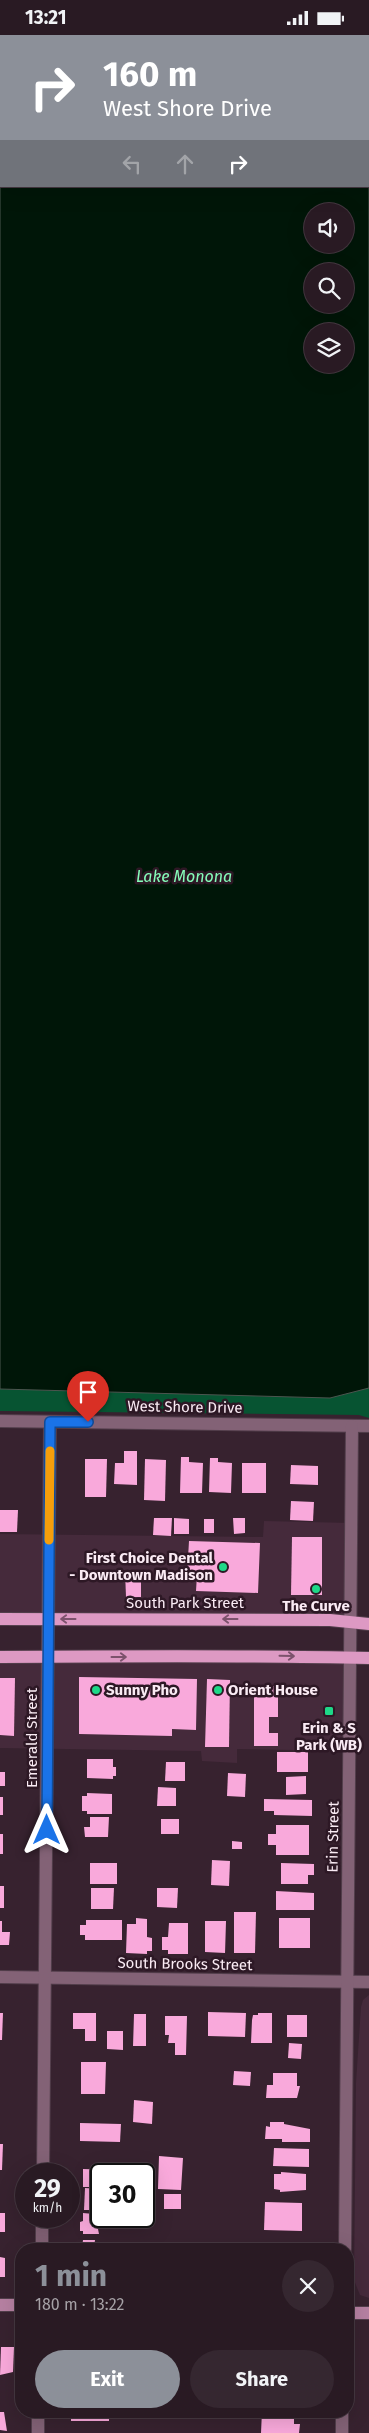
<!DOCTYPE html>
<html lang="en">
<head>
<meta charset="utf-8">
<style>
  :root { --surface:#291a23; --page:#352730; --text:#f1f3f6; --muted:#a5a1a6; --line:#453841; --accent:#8c9099 }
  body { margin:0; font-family:"Fira Sans",sans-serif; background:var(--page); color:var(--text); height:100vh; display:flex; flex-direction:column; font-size:19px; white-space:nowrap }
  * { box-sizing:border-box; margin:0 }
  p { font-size:16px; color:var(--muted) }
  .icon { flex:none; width:28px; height:28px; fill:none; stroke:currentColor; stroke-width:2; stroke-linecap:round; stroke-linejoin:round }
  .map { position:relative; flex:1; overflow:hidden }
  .details { position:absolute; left:15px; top:2208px; width:339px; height:175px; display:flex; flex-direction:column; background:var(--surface); border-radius:20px; box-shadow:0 5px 20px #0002,0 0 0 1px var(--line) }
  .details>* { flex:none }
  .top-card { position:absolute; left:0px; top:0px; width:370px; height:152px; box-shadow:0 5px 20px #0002,0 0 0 1px var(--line); background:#8c9099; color:#fff; overflow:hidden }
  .buttons { position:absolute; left:304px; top:168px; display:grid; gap:10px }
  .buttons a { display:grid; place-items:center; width:50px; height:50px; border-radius:50%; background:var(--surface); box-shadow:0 5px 20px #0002,0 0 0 1px var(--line); font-size:25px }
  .speed { position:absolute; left:15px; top:2128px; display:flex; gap:10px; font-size:25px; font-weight:700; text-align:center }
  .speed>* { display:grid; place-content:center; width:65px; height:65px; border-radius:50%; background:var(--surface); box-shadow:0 5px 20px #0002,0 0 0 1px var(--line); line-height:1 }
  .speed small { font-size:12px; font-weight:400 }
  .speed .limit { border:2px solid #111; border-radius:8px; background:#fff; color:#111 }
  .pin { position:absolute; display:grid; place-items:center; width:42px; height:42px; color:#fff; margin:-51px -21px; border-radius:50% 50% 50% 0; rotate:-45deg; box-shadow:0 0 5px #0007 }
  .pin .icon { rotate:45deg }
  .me { position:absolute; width:55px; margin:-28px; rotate:0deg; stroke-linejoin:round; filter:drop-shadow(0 0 4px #0008) }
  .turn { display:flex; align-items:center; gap:18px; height:105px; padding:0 20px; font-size:22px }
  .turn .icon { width:65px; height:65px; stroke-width:2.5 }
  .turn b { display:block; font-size:35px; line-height:42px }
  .lanes { display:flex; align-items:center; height:48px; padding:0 20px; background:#0003; justify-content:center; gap:25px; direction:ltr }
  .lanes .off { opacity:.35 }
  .round { display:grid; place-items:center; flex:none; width:52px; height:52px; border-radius:26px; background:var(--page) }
  .head { display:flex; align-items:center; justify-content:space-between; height:85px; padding:0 20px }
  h1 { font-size:30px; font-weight:700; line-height:38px; color:var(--accent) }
  .button { display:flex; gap:10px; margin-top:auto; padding:10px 20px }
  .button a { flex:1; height:58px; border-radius:30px; background:var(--accent); color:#fff; font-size:20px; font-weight:700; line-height:58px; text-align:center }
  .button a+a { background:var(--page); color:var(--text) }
  .status { display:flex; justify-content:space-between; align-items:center; height:35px; padding:0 25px; background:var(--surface); direction:ltr }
  .status svg { height:14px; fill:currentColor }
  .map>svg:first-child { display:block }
  .built { fill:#452a3b }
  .green { fill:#075432 }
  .water { fill:#001608; stroke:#4b564f; fill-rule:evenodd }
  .building { fill:#f9a9db }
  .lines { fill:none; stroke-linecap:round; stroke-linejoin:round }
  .street-casing { stroke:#523e4b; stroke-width:14 }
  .secondary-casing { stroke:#523e4b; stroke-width:14 }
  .primary-casing { stroke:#523e4b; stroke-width:14 }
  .street { stroke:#836276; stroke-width:12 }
  .secondary { stroke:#b681a2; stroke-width:12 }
  .primary { stroke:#dd99c3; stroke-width:12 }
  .oneway { stroke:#7c526c }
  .route-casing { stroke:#114b97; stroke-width:12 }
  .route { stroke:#1a73e8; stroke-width:9 }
  .slow { stroke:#f59e0b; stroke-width:9 }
  .poi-dot { fill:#1ed888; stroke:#2d1825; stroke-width:2 }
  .labels { text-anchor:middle; stroke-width:5; stroke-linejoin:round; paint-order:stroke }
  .street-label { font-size:15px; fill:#faebf4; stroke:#2d1825 }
  .poi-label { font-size:15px; font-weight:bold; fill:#faebf4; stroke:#2d1825 }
  .water-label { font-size:16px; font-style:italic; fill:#86fdba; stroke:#2d1825 }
</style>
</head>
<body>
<div class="status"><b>13:21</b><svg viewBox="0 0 49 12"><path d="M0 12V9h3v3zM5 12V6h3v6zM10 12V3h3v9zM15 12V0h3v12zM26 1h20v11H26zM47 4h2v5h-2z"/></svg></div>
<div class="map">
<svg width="369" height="2398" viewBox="0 0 369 2398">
  <rect width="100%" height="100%" fill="#37222f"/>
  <!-- built -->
  <g class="built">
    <polygon points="264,1486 352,1488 351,1588 0,1583 0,1499 263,1502"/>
    <polygon points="0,1622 351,1623 350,1716 237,1714 237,1728 202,1726 201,1716 0,1713"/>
    <polygon points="369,1960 369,2263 360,2260 354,2245 356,2048 361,1972 363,1965"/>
  </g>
  <!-- green -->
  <polygon class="green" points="369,1353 369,1383 359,1380 0,1376 0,1354 330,1363"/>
  <!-- water -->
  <path class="water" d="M0,0h369v1353l-39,10 -330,-9zM1,1h368v150h-368zM312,176h33v33h-33zM312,236h33v33h-33zM312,296h33v33h-33z"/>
  <!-- building -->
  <g class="building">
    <polygon points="124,1416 137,1416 137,1450 114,1449 115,1428 124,1428"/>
    <polygon points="181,1422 189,1422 189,1427 203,1428 202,1458 180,1458"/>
    <polygon points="210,1423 218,1423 218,1427 232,1428 231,1458 209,1457"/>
    <polygon points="85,1424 107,1424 106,1462 85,1462"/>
    <polygon points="145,1424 166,1425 165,1466 144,1465"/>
    <rect x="242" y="1428" width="24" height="30"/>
    <polygon points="291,1430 318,1431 318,1450 290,1449"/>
    <polygon points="291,1466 314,1467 313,1486 290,1485"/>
    <polygon points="0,1475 18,1475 17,1497 0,1497"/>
    <polygon points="154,1483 172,1483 171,1501 153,1500"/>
    <polygon points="174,1483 189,1484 189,1499 174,1499"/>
    <polygon points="233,1483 245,1483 245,1498 234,1499"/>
    <rect x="204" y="1484" width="10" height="14"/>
    <polygon points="292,1502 322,1502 322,1560 291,1560"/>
    <polygon points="189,1506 260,1508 258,1558 196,1556 197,1540 187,1540"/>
    <polygon points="125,1536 141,1536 141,1562 126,1562"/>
    <polygon points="79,1642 197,1644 196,1695 172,1694 172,1701 79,1699"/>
    <polygon points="0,1643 15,1643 14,1701 0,1700"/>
    <polygon points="207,1644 230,1645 229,1712 205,1712"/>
    <polygon points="254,1651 278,1651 278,1682 269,1682 269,1698 278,1698 278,1711 254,1711"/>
    <rect x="277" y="1717" width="31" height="20"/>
    <polygon points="87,1724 113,1724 113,1732 116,1732 116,1741 113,1741 113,1744 87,1743"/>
    <polygon points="166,1727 185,1727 185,1746 165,1746"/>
    <rect x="0" y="1737" width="5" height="14"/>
    <polygon points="228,1738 246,1739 245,1762 227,1761"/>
    <polygon points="306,1741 306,1759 286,1760 286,1742"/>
    <polygon points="158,1752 176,1753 176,1771 157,1771"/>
    <polygon points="87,1758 112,1759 112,1779 87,1779 87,1776 82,1776 82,1761 87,1761"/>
    <rect x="0" y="1762" width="3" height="18"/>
    <polygon points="264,1764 312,1765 312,1781 274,1780 274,1776 264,1776"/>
    <polygon points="90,1782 109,1782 108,1802 85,1802 84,1792 90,1792"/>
    <rect x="161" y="1784" width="18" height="15"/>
    <polygon points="276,1790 309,1790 309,1820 276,1820 276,1810 268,1810 268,1799 276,1799"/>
    <rect x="0" y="1799" width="3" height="20"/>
    <polygon points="232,1806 242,1807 242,1814 232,1814"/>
    <polygon points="212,1825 230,1826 229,1851 211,1850"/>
    <rect x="90" y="1828" width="27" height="21"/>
    <polygon points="281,1828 314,1829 314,1840 308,1840 308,1849 281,1849"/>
    <rect x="0" y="1851" width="4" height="22"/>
    <polygon points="91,1853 114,1853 113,1874 91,1874"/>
    <polygon points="157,1853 178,1853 177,1873 157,1872"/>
    <polygon points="276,1856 314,1858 314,1875 276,1875"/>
    <polygon points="234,1877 256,1877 255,1918 234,1918"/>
    <polygon points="136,1883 147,1884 147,1902 152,1903 152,1916 147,1916 147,1919 126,1918 127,1889 136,1889"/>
    <rect x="279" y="1883" width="31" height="30"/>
    <polygon points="86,1885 122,1885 122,1905 85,1905 85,1900 80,1900 80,1890 86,1890"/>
    <polygon points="0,1886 2,1886 2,1897 10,1897 9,1910 0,1910"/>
    <polygon points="205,1886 226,1886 225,1918 205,1917"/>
    <polygon points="169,1888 188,1888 188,1919 168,1919 168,1915 162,1915 162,1902 168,1902"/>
    <polygon points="208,1977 246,1978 245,2002 208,2001"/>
    <polygon points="0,1978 3,1978 2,2005 0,2005"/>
    <polygon points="73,1978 96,1978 96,2006 85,2006 85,1994 73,1994"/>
    <polygon points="258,1978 272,1978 272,2008 251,2008 252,1985 253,1980 258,1980"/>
    <polygon points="134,1979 146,1979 146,2011 133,2011"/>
    <rect x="287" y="1980" width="20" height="22"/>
    <polygon points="165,1981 187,1981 186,2020 175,2020 175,2008 168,2008 169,2000 165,2000"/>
    <polygon points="107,1996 123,1996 123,2015 107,2014"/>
    <polygon points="289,2008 302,2009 301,2024 288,2023"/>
    <polygon points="81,2027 106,2027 105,2059 81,2059"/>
    <polygon points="234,2036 251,2037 250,2051 233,2050"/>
    <polygon points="273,2038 297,2038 297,2051 300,2051 297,2063 266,2063 267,2050 273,2050"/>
    <polygon points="134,2065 153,2067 152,2089 133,2087"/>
    <polygon points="270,2087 284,2087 284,2089 310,2094 310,2107 282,2107 282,2104 265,2104 266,2091 270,2092"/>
    <polygon points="80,2088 121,2089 120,2107 80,2106"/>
    <polygon points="0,2109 3,2109 2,2135 0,2135"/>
    <polygon points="274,2113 309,2114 309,2132 273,2131"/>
    <polygon points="159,2121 183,2123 181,2155 158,2154"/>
    <polygon points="83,2134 115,2135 115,2139 101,2139 101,2152 83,2152"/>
    <polygon points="281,2137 306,2139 306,2155 280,2157 280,2155 274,2154 274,2139 281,2139"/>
    <polygon points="85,2153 101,2154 101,2175 84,2175"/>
    <rect x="164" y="2159" width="17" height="15"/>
    <polygon points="265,2167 302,2168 302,2196 264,2195"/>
    <rect x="0" y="2178" width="5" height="19"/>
    <polygon points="83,2178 116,2181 116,2193 98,2194 99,2199 83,2199 83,2196 80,2196 80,2187 83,2186"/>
    <polygon points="83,2205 95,2205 94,2214 82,2214"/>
    <polygon points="209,2207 224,2207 224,2214 203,2214 209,2212"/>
    <polygon points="0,2222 5,2223 5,2242 0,2242"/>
    <polygon points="1,2312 14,2312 13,2337 0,2340"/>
    <polygon points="67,2376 109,2376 109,2386 71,2386 71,2381 67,2381"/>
    <polygon points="262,2376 300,2376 300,2384 294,2383 294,2389 300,2389 299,2398 261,2398"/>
    <polygon points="0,2377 4,2377 7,2396 0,2395"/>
  </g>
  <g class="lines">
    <!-- street casing -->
    <g class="street-casing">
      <g id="street">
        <polyline points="0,1386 369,1391"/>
        <polyline points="0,1942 369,1947"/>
        <polyline points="43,2139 50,1387"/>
        <polyline points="42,2214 42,2181"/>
        <polyline points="345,2214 352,1391"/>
        <polyline points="38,2398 38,2376"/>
        <polyline points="342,2398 342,2376"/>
      </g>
    </g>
    <!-- secondary casing -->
    <g class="secondary-casing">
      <g id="secondary">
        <polyline points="0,2270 21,2270"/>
        <polyline points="348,2278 369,2278"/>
      </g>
    </g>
    <!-- primary casing -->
    <g class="primary-casing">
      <g id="primary">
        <polyline points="0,1584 330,1585 369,1589"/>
        <path d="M0,1622c123,-1 246,-2 369,1"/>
      </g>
    </g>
    <!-- street -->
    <use href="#street" class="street"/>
    <!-- secondary -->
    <use href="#secondary" class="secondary"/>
    <!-- primary -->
    <use href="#primary" class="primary"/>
  </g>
  <!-- one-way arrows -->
  <defs><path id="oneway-shaft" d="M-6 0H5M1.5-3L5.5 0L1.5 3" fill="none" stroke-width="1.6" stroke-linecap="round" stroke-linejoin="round" transform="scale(1.25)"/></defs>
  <g class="oneway">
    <use href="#oneway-shaft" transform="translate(68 1584) rotate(-180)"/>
    <use href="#oneway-shaft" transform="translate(230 1584) rotate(-180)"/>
    <use href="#oneway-shaft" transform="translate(287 1621) rotate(1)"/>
    <use href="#oneway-shaft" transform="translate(119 1622)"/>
  </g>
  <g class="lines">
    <!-- route casing -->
    <g class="route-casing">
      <polyline id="route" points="47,1795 50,1387 88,1387"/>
    </g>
    <!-- route -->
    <use href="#route" class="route"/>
    <!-- slow -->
    <polyline class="slow" points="49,1505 50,1416"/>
  </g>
  <!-- markers -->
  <g class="poi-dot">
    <circle cx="223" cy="1532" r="5"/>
    <circle cx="316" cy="1554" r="5"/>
    <circle cx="96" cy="1655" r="5"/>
    <circle cx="218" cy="1655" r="5"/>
    <rect x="324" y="1671" width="10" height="10" rx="2.5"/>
  </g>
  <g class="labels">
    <!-- street labels -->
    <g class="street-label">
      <text transform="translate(185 1372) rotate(1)" y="5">West Shore Drive</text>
      <text x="185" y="1573">South Park Street</text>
      <text transform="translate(32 1703) rotate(-90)" y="5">Emerald Street</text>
      <text transform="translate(333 1802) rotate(-89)" y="5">Erin Street</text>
      <text transform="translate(185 1929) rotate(1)" y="5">South Brooks Street</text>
    </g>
    <!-- poi labels -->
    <g class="poi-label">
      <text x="213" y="1528" text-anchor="end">First Choice Dental<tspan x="213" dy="17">- Downtown Madison</tspan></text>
      <text x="316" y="1576">The Curve</text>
      <text x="106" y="1660" text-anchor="start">Sunny Pho</text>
      <text x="228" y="1660" text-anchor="start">Orient House</text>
      <text x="329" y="1698">Erin &amp; S<tspan x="329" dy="17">Park (WB)</tspan></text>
    </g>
    <!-- water labels -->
    <g class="water-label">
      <text x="184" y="847">Lake Monona</text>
    </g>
  </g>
</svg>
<div class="buttons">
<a><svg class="icon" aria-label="sound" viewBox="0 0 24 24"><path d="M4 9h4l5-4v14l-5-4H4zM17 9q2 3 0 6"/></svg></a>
<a><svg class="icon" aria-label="search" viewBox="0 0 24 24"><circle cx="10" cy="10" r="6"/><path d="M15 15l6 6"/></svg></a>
<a><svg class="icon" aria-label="layers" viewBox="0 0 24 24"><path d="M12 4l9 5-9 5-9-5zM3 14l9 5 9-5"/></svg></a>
</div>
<div class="speed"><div>29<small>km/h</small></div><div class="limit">30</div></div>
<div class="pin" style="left:88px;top:1387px;background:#d93025"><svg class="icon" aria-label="arrive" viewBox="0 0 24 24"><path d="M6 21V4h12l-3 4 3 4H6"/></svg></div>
<svg class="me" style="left:47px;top:1795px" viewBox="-20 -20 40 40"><path d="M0-17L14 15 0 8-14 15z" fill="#1a73e8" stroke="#fff" stroke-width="4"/></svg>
<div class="top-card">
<div class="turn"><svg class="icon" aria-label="right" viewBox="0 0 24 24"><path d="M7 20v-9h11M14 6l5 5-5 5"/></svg><div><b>160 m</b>West Shore Drive</div></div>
<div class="lanes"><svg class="icon off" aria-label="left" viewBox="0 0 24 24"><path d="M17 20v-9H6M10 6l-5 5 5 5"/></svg><svg class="icon off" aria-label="ahead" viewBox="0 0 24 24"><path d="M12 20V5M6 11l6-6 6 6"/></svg><svg class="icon" aria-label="right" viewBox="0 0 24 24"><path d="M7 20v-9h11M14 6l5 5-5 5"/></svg></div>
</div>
<section class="details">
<div class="head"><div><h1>1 min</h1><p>180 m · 13:22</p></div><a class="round"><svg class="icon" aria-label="close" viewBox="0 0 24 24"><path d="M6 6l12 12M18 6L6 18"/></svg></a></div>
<div class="button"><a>Exit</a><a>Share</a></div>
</section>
</div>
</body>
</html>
